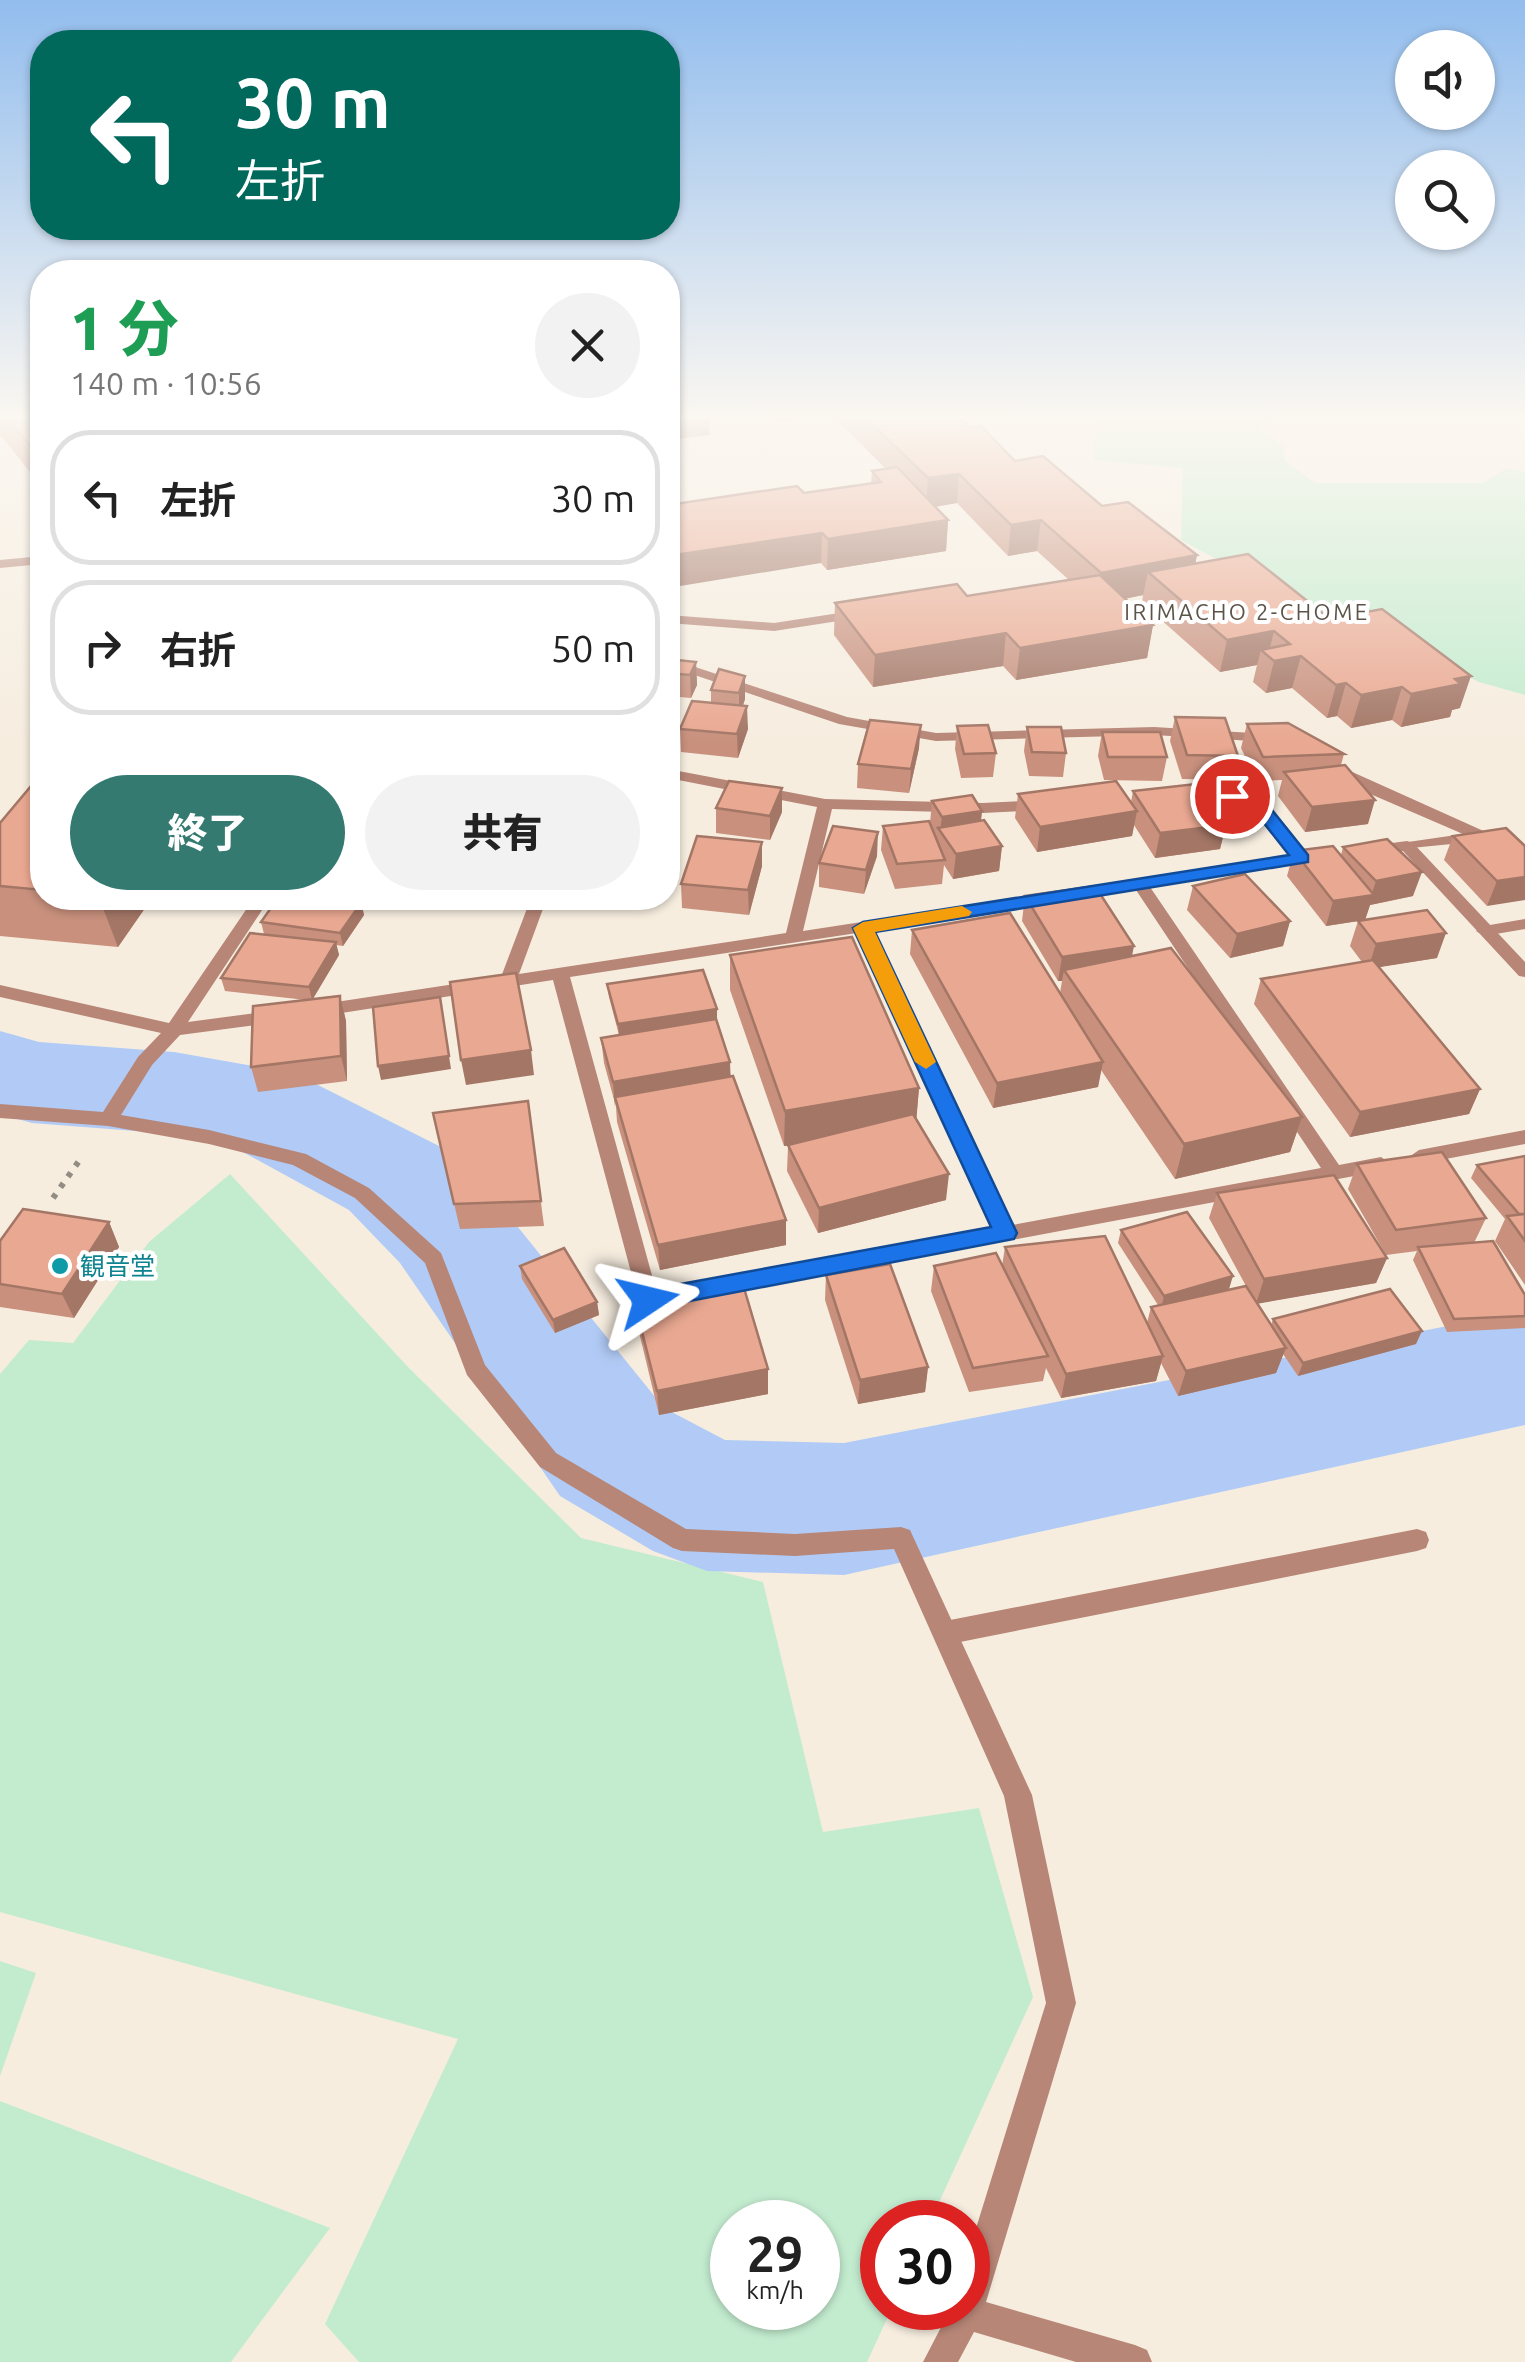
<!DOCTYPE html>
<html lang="ja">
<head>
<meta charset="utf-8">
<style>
  :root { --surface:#fff; --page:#f2f2f2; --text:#222; --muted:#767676; --line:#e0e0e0; --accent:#347a71 }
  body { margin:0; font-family:Ubuntu,"Noto Sans JP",sans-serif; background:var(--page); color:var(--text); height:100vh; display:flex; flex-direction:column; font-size:38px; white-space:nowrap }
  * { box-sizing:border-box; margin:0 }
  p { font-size:32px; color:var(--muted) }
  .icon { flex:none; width:55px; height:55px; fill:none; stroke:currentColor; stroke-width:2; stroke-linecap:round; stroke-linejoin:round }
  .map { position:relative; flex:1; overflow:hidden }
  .side { position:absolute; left:30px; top:260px; width:650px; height:650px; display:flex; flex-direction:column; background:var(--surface); border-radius:40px; box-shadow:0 2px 8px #0004 }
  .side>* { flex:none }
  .top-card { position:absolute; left:30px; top:30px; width:650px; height:210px; border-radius:40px; box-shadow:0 2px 8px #0004; background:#00695c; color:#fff; overflow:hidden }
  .controls { position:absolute; left:1395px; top:30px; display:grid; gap:20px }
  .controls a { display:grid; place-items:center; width:100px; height:100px; border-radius:50%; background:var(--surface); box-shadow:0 2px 8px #0004; font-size:50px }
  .speed { position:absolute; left:710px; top:2200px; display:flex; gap:20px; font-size:50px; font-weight:700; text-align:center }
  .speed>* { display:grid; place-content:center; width:130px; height:130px; border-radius:50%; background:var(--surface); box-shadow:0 2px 8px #0004; line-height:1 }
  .speed small { font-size:25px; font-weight:400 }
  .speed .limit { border:15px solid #d22; background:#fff; color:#111 }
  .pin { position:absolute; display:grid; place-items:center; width:85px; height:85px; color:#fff; margin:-42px; border:5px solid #fff; border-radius:50%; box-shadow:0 2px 10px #0007 }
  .me { position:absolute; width:110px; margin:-55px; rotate:80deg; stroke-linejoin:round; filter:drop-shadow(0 0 8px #0008) }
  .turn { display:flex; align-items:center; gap:35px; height:210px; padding:0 40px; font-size:45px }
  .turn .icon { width:130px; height:130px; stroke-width:2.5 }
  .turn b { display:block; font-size:70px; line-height:85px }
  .round { display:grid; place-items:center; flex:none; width:105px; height:105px; border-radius:52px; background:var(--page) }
  .headline { display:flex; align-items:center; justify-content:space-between; height:170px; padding:0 40px }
  h1 { font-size:60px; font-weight:800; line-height:75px; color:#1e9e55 }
  .cta { display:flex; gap:20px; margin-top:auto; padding:20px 40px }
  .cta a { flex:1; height:115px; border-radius:60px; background:var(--accent); color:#fff; font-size:40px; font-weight:800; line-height:115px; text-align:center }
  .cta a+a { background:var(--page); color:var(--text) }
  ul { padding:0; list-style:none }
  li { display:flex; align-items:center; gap:30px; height:135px; margin:0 20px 15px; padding:0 20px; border:5px solid var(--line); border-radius:40px }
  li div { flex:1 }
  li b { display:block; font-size:38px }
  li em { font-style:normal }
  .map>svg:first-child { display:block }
  .green { fill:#c3eccf; fill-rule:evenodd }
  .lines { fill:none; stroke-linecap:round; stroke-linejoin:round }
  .river { fill:#b1cbf6; fill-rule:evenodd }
  .path { stroke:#928c82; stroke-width:6; stroke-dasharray:5 8; stroke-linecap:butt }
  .service { fill:#b78677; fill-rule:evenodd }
  .minor { fill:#b78677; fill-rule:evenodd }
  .wall { fill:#c8907d }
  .shaded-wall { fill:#a37666 }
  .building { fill:#e9a891; stroke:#a37666; stroke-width:2.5 }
  .route { fill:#1a73e8; stroke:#114b97; stroke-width:2.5 }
  .slow { fill:#f59e0b }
  .culture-dot { fill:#0f9aa8; stroke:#fff; stroke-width:4 }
  .labels { text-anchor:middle; stroke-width:8; stroke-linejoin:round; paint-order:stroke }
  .far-neighbourhood-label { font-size:22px; letter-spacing:2.5px; fill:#5c5449; stroke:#fff }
  .culture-label { font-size:25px; fill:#0d838f; stroke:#fff; text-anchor:start }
</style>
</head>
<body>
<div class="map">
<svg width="1525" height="2362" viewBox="0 0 1525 2362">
  <rect width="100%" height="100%" fill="#f6eddf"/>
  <!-- green -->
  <g class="green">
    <polygon points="1097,413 1286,413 1258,428 1284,447 1285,461 1315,483 1483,483 1507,468 1525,472 1525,695 1479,682 1376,631 1315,612 1181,540 1183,468 1094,460"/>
    <path d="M230,1174l178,193 173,171 182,44 60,250 156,-24 54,189 -103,225h-48v86h10l-25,54h-508l-34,-38 133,-285 -458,-127v-538l29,-34 44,3 76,-101zM732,2222h86v86h-86z"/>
    <polygon points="0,1961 36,1973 0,2076"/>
    <polygon points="0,2101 330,2228 231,2362 0,2362"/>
  </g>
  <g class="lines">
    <!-- river -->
    <polygon class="river" points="0,1031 39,1042 174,1052 265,1068 308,1080 439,1146 492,1195 664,1408 725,1440 844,1443 1525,1311 1525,1425 844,1575 707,1571 653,1551 560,1496 400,1263 349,1210 232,1146 174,1134 32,1123 0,1114"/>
    <!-- path -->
    <polyline class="path" points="53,1198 79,1161"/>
    <!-- service -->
    <g class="service">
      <polygon points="859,610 866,614 864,617 774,631 668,623 668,615 774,623"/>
      <polygon points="668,658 847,717 936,733 1154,727 1269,734 1276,738 1269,742 1154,735 936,741 839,724 668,666"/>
      <polygon points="1339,766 1488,833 1490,836 1482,841 1401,849 1401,843 1463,834 1368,793 1334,774 1331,771"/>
      <polygon points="1525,919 1525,929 1484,936 1476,931 1484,926"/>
      <polygon points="1417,1529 1426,1532 1429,1540 1426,1548 1417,1551 945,1645 936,1641 932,1633 936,1625 945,1621"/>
    </g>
    <!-- minor -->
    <g class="minor">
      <polygon points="42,556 42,564 0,568 0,560"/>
      <path d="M668,769l157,30 158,4 58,-3 8,5 -8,5 -58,3 -151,-4 -29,122 488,-75c-28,-36 -40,-55 -89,-54 -11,0 -21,2 -30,-4 9,-6 19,-5 30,-5 56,-1 72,20 104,61h15v6l-171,27 189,278 42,-8 10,7 -10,7 -733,137 -8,-2 -87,-326 -237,37 -9,-6 9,-6 185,-28 30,-79h16l-28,76 267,-41 31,-126 -149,-29zM1136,890l185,278 -309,57 -139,-295zM857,933l136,295 -337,62 -86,-313z"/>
      <polygon points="1407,841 1413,843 1525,962 1525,977 1519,976 1403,851 1369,856 1361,851 1369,846"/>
      <polygon points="254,898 270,898 188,1022 278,1010 287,1016 278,1022 180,1035 152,1065 121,1115 209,1130 306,1154 369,1188 441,1253 485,1365 556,1453 686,1529 795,1534 901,1527 910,1530 1032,1795 1076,2003 986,2302 1135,2345 1147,2350 1152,2362 1076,2362 974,2332 958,2362 923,2362 951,2308 968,2308 968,2254 1046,2003 1004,1796 894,1549 795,1556 682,1551 673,1548 540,1467 467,1375 425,1263 355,1198 293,1165 209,1144 108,1126 0,1118 0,1104 103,1112 138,1057 161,1033 0,997 0,985 169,1023"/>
      <polygon points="1525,1130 1525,1144 1419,1164 1409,1157 1419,1150"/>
    </g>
  </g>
  <!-- wall -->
  <g class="wall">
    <polygon points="0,413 42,413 42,487 2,437 0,437"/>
    <polygon points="749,413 800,413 787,422"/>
    <polygon points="830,413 956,413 971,428 1015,461 1197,555 1195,564 1330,619 1460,708 1452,710 1450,717 1401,727 1392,720 1351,728 1337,716 1327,718 1292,688 1266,693 1253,682 1257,665 1220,672 1142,603 1143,595 1125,599 1153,625 1147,658 1016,680 1003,666 873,687 834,635 835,603 967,596 1069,580 1037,551 1008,556 957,503 935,507 948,520 946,551 827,570 821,563 804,493 871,483 872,471 886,469"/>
    <polygon points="668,659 696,662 697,685 691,698 668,696"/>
    <polygon points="745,676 745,699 743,706 748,729 738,758 681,752 680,729 711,703 711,690"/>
    <polygon points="1175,717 1238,756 1233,780 1182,779 1170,741"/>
    <polygon points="1247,724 1344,754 1341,765 1368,824 1305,832 1278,796 1282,780 1257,781 1241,748"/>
    <polygon points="957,726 996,753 993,777 961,778 955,749"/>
    <polygon points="1027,727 1066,753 1063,777 1029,776 1024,751"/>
    <polygon points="1102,732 1167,757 1162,781 1104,780 1098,756"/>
    <polygon points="919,748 909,793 857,788 858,764"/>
    <polygon points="42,773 42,898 152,898 118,947 0,936 0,823"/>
    <polygon points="782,788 782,812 770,840 716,833 716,808"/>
    <polygon points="1133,791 1226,825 1220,849 1155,858 1134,825 1132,836 1037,852 1015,818 1018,794 1131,802"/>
    <polygon points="932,801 982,811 981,821 1002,846 999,871 953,879 944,865 942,884 895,889 881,850 883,826 930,823"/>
    <polygon points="1453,836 1525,846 1487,906 1444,860"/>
    <polygon points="1343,847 1413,896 1370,905 1365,920 1437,958 1378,967 1480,1089 1469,1114 1350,1137 1254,1004 1261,979 1362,962 1350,946 1358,921 1326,926 1287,876 1294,851 1341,855"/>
    <polygon points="877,856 864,894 819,887 819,863"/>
    <polygon points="762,866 749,915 682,908 681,884"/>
    <polygon points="1193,886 1290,921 1283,946 1230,958 1187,910"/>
    <polygon points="1025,896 1132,956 1302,1117 1290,1152 1175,1179 1101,1070 1098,1087 993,1108 910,954 912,930 1060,993 1062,981 1058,981 1022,921"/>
    <polygon points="278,898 383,898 378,907 362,906 364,915 343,946 336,945 339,955 313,999 340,996 346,1021 347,1081 258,1092 251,1067 306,1000 225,991 221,978 264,934 261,922"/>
    <polygon points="592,898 647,898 643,905"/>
    <polygon points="730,955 919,1088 916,1120 946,1200 818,1233 787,1171 788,1146 784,1146 730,990"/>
    <polygon points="607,984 717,1022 731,1077 786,1220 786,1245 660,1270 617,1122 616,1107 604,1063 601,1038 619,1035 609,997"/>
    <polygon points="528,1101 544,1226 460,1229 433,1113"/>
    <polygon points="1525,1156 1525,1285 1495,1241 1505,1219 1471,1178 1477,1165"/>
    <polygon points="1357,1164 1486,1218 1474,1243 1525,1295 1525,1328 1447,1332 1413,1260 1417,1251 1386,1255 1348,1189"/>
    <polygon points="1217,1193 1387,1258 1376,1283 1258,1303 1271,1325 1273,1319 1416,1344 1298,1376 1283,1354 1276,1373 1178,1396 1161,1363 1156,1381 1061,1398 1046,1368 1043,1381 969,1392 931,1291 934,1266 1002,1266 1005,1247 1147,1323 1151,1307 1158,1305 1118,1243 1121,1230 1229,1289 1246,1286 1209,1218"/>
    <polygon points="109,1222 119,1247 74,1318 0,1307 0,1241"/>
    <polygon points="520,1266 597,1302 599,1315 555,1333 522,1279"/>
    <polygon points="826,1275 928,1367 925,1392 858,1404 825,1300"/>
    <polygon points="636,1308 768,1394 659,1415 639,1332"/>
  </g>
  <!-- shaded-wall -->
  <g class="shaded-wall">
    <polygon points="668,413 709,413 710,435 668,440"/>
    <polygon points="787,413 800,413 787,422"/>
    <polygon points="34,416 42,444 42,456 40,453 42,462 42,474 35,451 11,424 24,465 10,421"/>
    <polygon points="959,474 957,503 926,508 928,478"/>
    <polygon points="948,520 946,551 827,570 828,539"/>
    <polygon points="1041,520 1037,551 1008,556 1011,525"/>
    <polygon points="822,533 821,563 668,588 668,556"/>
    <polygon points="1197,555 1191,586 1148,572 1143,595 1096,604 1101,573"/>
    <polygon points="1153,625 1147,658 1016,680 1020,648"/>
    <polygon points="1274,631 1268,656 1261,650 1257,665 1220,672 1227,640"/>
    <polygon points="1006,633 1003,666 873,687 875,655"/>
    <polygon points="1301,656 1292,688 1266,693 1274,661"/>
    <polygon points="696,662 697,685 691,698 690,675"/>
    <polygon points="745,676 745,699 739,716 739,693"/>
    <polygon points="1471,676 1460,708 1452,710 1450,717 1401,727 1411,694 1455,679"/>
    <polygon points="1346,683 1337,716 1327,718 1336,685"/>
    <polygon points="1402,687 1392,720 1351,728 1361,695"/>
    <polygon points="747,706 748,729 738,758 737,734"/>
    <polygon points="921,725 919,748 909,793 911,769"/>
    <polygon points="669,774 670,798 668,804 668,777"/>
    <polygon points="782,788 782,812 770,840 770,816"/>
    <polygon points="1375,800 1368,824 1305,832 1312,807"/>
    <polygon points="982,811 979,835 940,831 942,817"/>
    <polygon points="1137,811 1132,836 1037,852 1040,827"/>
    <polygon points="1226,825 1220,849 1155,858 1160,833"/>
    <polygon points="878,832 877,856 864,894 866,870"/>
    <polygon points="762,842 762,866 749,915 748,890"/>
    <polygon points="1002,846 999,871 953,879 956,854"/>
    <polygon points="1422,872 1413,896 1370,905 1365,920 1326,926 1333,901 1371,896 1376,881"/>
    <polygon points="1525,877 1525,900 1487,906 1497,881"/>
    <polygon points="99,898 152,898 118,947"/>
    <polygon points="376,898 383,898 378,907"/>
    <polygon points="361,903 364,915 343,946 340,933"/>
    <polygon points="1290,921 1283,946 1230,958 1237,934"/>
    <polygon points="1446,933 1437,958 1368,969 1376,944"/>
    <polygon points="336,942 339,955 312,1000 309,987"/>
    <polygon points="1134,946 1129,971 1064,970 1062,981 1058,981 1062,957"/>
    <polygon points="340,996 346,1021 347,1081 341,1056"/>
    <polygon points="440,997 451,1069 381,1080 378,1066"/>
    <polygon points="717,1009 717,1022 619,1037 618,1024"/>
    <polygon points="531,1050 534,1075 466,1085 461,1060"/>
    <polygon points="730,1062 731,1087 615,1097 615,1107 613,1082"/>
    <polygon points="1103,1062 1098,1087 993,1108 997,1083"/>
    <polygon points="919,1088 916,1124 784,1146 785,1111"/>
    <polygon points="1480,1089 1469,1114 1350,1137 1360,1112"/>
    <polygon points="1302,1117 1290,1152 1175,1179 1184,1144"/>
    <polygon points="949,1174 946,1200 818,1233 819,1208"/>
    <polygon points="786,1220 786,1245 660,1270 658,1245"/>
    <polygon points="109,1222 119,1247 74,1318 62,1294"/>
    <polygon points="1387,1258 1376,1283 1256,1304 1264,1279"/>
    <polygon points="1233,1276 1229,1289 1161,1309 1164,1296"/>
    <polygon points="597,1302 599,1315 555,1333 553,1320"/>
    <polygon points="1422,1331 1416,1344 1298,1376 1303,1363"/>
    <polygon points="1286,1348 1276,1373 1178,1396 1186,1371"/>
    <polygon points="1163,1356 1156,1381 1061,1398 1066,1374"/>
    <polygon points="928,1367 925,1392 858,1404 860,1380"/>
    <polygon points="768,1369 768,1394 659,1415 657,1391"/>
  </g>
  <!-- building -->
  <g class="building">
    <polygon points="3,413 42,413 42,450 35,451 11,424 36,419 34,416 10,421"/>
    <polygon points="860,413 956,413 971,428 981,426 1015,461 1043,456 1102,506 1128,502 1197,555 1101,573 1041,520 1011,525 959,474 928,478"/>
    <polygon points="897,467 948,520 828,539 822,533 668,556 668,505 797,486 804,493 881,482 872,471"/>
    <polygon points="1248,554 1330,619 1382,609 1471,676 1455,679 1461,684 1411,694 1402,687 1361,695 1346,683 1336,685 1301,656 1274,661 1261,650 1290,644 1274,631 1227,640 1148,572"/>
    <polygon points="1100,575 1153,625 1020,648 1006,633 875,655 835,603 957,584 967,596"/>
    <polygon points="668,659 696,662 690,675 668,673"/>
    <polygon points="719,669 745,676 739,693 711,690"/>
    <polygon points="692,701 747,706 737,734 680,729"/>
    <polygon points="1175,717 1225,718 1238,756 1187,755"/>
    <polygon points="870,720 921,725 911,769 858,764"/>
    <polygon points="1288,723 1344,754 1263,757 1247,724"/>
    <polygon points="988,725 996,753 964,754 957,726"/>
    <polygon points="1027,727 1061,727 1066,753 1032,752"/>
    <polygon points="1102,732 1160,732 1167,757 1108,757"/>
    <polygon points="1345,765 1375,800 1312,807 1284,772"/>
    <polygon points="42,773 42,890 0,886 0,823"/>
    <polygon points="729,781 782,788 770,816 716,808"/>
    <polygon points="1116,781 1137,811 1040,827 1018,794"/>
    <polygon points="1196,784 1226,825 1160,833 1133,791"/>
    <polygon points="972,795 982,811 942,817 932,801"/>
    <polygon points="984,820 1002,846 956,854 938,828"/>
    <polygon points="929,821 945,860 897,864 883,826"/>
    <polygon points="833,826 878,832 866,870 819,863"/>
    <polygon points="1506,828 1525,846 1525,877 1497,881 1453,836"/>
    <polygon points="697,836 762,842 748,890 681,884"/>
    <polygon points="1387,839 1422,872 1376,881 1343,847"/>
    <polygon points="1333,846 1374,895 1333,901 1294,851"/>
    <polygon points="1245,874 1290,921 1237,934 1193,886"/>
    <polygon points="1095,886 1134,946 1062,957 1025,896"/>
    <polygon points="278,898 322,898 361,903 340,933 261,922"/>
    <polygon points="1427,910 1446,933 1376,944 1358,921"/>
    <polygon points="1010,913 1103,1062 997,1083 912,930"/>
    <polygon points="250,933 336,942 309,987 221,978"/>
    <polygon points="852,937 919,1088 785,1111 730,955"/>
    <polygon points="1171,948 1302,1117 1184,1144 1064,970"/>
    <polygon points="1373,960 1480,1089 1360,1112 1261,979"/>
    <polygon points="703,970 717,1009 618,1024 607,984"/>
    <polygon points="516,973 531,1050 461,1060 450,982"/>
    <polygon points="340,996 341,1056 251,1067 253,1006"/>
    <polygon points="440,997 449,1056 378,1066 373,1007"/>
    <polygon points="716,1019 730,1062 613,1082 601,1038"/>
    <polygon points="733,1076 786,1220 658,1245 615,1097"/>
    <polygon points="528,1101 541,1201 454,1204 433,1113"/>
    <polygon points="913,1114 949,1174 819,1208 788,1145"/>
    <polygon points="1442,1152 1486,1218 1396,1230 1357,1164"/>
    <polygon points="1525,1156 1525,1214 1519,1214 1477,1165"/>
    <polygon points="1334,1175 1387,1258 1264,1279 1217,1193"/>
    <polygon points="23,1209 109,1222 62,1294 0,1284 0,1241"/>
    <polygon points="1187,1212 1233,1276 1164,1296 1121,1230"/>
    <polygon points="1525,1214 1525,1241 1507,1216"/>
    <polygon points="1105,1236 1163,1356 1066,1374 1005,1247"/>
    <polygon points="1493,1241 1525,1295 1525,1316 1454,1319 1418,1247"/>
    <polygon points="564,1248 597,1302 553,1320 520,1266"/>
    <polygon points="996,1253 1048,1356 973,1368 934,1266"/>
    <polygon points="890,1264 928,1367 860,1380 826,1275"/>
    <polygon points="1246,1286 1286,1348 1186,1371 1151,1307"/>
    <polygon points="744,1288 768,1369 657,1391 636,1308"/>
    <polygon points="1390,1289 1422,1331 1303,1363 1273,1319"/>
  </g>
  <!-- sky -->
  <linearGradient id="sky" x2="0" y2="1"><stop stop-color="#92bdee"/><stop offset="0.56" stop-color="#fbf7f1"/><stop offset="1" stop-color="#fbf7f1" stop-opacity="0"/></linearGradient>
  <rect width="1525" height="744" fill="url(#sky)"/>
  <!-- route -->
  <polygon class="route" points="1232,790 1268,805 1308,855 1308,862 875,932 1017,1233 1014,1239 648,1309 639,1306 636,1300 639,1293 648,1290 991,1227 853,928 863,922 1289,855 1256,813 1226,799 1226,792"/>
  <!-- slow -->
  <polygon class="slow" points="962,906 972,912 969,916 875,932 936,1062 926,1069 915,1062 853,928 863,922"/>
  <!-- markers -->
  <circle class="culture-dot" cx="60" cy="1266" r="10"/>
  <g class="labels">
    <!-- far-neighbourhood labels -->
    <g class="far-neighbourhood-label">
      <text x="1247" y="620">IRIMACHO 2-CHOME</text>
    </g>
    <!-- culture labels -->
    <g class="culture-label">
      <text x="80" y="1275">観音堂</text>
    </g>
  </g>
</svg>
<div class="controls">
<a><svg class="icon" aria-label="sound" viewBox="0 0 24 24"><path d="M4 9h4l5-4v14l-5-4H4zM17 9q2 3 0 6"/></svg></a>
<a><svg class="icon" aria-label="search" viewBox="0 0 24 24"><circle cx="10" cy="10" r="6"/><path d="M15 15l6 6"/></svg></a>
</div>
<div class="speed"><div>29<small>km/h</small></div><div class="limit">30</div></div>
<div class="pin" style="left:1232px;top:796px;background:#d93025"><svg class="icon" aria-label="arrive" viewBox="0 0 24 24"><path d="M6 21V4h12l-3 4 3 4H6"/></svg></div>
<svg class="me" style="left:648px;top:1300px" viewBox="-20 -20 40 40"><path d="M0-17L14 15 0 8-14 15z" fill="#1a73e8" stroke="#fff" stroke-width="4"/></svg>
<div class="top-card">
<div class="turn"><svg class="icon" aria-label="left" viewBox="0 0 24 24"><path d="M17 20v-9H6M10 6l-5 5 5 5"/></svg><div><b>30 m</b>左折</div></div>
</div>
<section class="side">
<div class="headline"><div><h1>1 分</h1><p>140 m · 10:56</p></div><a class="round"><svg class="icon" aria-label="close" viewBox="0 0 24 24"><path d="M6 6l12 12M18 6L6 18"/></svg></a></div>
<ul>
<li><svg class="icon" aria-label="left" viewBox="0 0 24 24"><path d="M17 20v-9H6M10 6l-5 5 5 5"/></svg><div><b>左折</b></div><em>30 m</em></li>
<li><svg class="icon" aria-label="right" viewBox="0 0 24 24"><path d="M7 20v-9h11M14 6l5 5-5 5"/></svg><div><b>右折</b></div><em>50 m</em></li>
</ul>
<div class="cta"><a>終了</a><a>共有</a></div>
</section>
</div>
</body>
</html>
